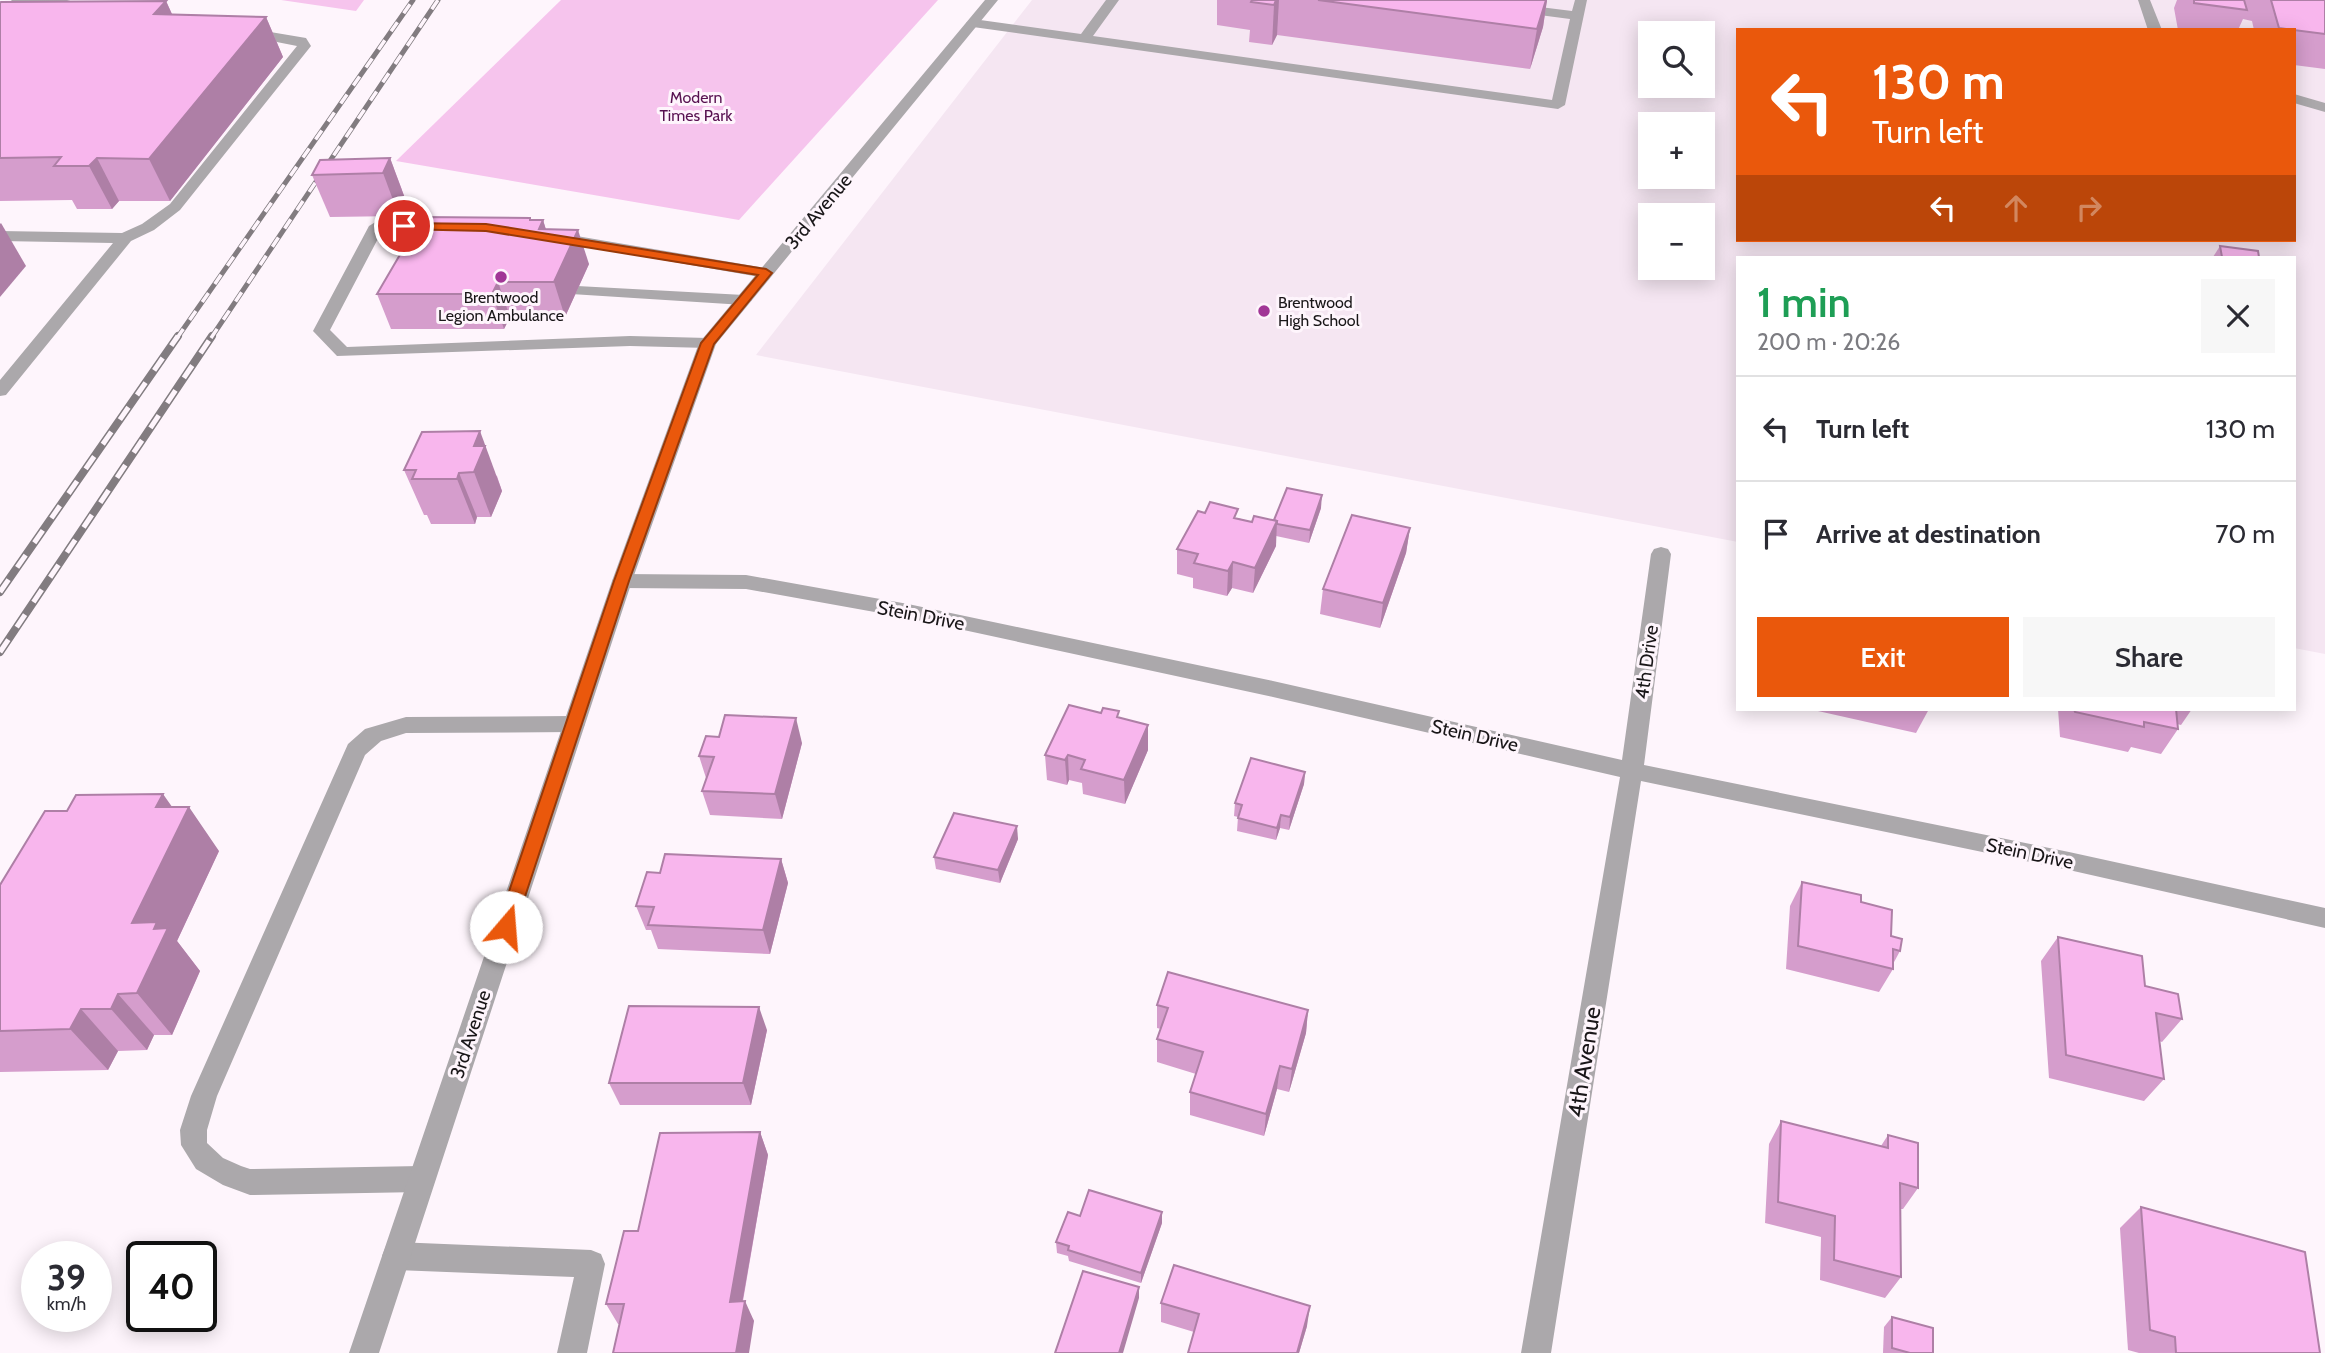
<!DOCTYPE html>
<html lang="en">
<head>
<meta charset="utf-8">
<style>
  :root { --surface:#fff; --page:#f7f7f7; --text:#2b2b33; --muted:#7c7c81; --line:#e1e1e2; --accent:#ea580c }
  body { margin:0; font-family:Cabin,sans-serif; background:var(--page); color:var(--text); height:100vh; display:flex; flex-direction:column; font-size:26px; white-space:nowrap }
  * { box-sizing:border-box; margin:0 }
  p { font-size:23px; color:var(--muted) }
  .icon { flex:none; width:38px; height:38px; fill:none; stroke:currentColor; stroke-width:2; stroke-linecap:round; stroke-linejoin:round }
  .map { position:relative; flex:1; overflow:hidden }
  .panel { position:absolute; left:1736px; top:256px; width:560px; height:455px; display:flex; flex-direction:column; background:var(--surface); border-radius:0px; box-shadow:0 4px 18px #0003 }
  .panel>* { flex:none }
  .top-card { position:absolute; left:1736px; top:28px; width:560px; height:214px; border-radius:0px; box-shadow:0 4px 18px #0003; background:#ea580c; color:#fff; overflow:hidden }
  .fabs { position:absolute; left:1638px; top:21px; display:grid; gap:14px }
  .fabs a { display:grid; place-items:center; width:77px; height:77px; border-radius:0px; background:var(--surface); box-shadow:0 4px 18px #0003; font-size:35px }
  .speed { position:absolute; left:21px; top:1241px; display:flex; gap:14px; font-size:35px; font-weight:700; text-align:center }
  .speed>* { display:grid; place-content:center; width:91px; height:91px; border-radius:50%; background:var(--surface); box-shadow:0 4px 18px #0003; line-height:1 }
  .speed small { font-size:18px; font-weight:400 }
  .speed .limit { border:4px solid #111; border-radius:10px; background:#fff; color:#111 }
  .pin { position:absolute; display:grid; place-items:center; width:60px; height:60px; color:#fff; margin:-30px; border:4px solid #fff; border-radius:50%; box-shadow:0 2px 7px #0007 }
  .me { position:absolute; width:77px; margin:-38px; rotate:18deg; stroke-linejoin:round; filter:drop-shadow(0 0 5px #0008) }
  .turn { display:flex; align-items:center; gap:24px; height:147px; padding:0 21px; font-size:32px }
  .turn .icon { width:91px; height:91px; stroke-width:2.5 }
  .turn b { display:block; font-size:49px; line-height:60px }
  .lanes { display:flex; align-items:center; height:66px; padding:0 21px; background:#0003; justify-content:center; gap:35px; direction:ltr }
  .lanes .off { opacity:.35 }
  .round { display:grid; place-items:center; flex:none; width:74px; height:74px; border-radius:0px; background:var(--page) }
  .overview { display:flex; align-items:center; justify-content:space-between; height:119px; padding:0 21px }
  h1 { font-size:42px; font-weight:600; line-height:52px; color:#1e9e55 }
  .action { display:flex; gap:14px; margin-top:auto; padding:14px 21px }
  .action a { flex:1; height:80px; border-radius:0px; background:var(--accent); color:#fff; font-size:28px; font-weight:600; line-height:80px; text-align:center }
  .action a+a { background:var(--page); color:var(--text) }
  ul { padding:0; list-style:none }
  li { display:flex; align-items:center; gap:21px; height:105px; padding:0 21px; border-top:2px solid var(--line) }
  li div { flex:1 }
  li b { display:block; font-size:26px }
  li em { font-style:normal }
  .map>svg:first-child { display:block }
  .built { fill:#f5e6f2; fill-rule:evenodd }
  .green { fill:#f6c4ed }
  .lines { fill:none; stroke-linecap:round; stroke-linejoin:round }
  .service { fill:#aba8ab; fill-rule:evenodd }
  .minor { fill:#aba8ab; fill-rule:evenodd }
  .tertiary { fill:#aba8ab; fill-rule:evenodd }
  .rail-far1-casing { stroke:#827c80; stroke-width:5 }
  .rail-casing { stroke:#827c80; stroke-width:8 }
  .rail-far1 { stroke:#fef5fc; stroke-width:3.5; stroke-dasharray:11; stroke-linecap:butt }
  .rail { stroke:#fef5fc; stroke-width:5; stroke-dasharray:15; stroke-linecap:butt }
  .wall { fill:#d59dcc }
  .shaded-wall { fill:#ae7fa6 }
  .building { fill:#f8b6ed; stroke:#ae7fa6; stroke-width:2 }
  .route { fill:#ea580c; stroke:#983908; stroke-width:2 }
  .poi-dot { fill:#a13696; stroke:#fef5fc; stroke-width:2.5 }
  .labels { text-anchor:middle; stroke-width:6; stroke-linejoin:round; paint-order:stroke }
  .far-park-label { font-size:16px; fill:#581251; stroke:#fef5fc }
  .far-poi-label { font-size:16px; fill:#191618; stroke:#fef5fc }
  .street-label { font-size:19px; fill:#191618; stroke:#fef5fc }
  .near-street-label { font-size:23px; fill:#191618; stroke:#fef5fc }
</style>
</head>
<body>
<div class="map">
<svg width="2325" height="1353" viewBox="0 0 2325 1353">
  <rect width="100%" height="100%" fill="#fef5fc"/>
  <!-- built -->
  <path class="built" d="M1032,0h1293v654l-31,-6v-391h-556v285l-982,-187zM1738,30h556v210h-556zM1650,33h53v53h-53zM1650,124h53v53h-53zM1650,215h53v53h-53z"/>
  <!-- green -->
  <g class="green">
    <polygon points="281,0 364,0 356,11"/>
    <polygon points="561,0 938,0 739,220 396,161"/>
  </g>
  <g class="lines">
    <!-- service -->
    <g class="service">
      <polygon points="12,0 67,0 87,6 80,10 38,1 21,5 0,21 0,10"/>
      <polygon points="1106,0 1119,0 1093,36 1552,100 1570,19 1517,12 1510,8 1517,4 1572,11 1575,0 1587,0 1565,105 1558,109 973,27 966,23 973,19 1081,34"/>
      <polygon points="2138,0 2150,0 2162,30 2148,30"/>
      <polygon points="247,28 306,38 311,46 180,210 154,230 131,241 6,395 0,396 0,380 113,243 0,241 0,231 122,233 142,224 170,204 297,46 242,35 242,29"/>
      <polygon points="2294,94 2325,103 2325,112 2294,103"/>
      <polygon points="377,221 444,222 452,227 444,232 382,231 330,330 347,347 630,336 708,338 717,343 708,348 630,346 337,356 313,331 369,226"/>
      <polygon points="553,232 766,268 774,273 766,278 547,240 545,237 547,234"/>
      <polygon points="577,286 744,295 752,300 744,305 571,294 569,291"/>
      <polygon points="574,716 582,718 585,724 582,730 574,732 406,733 381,741 365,755 217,1096 207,1130 207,1143 223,1158 241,1166 250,1169 421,1166 431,1170 434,1179 431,1188 421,1192 250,1195 223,1185 196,1169 181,1145 180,1130 191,1096 348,744 365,729 406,717"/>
      <polygon points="396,1242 591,1250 601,1254 605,1264 587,1353 557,1353 574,1277 396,1270 386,1266 382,1256 386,1246"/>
    </g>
    <!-- minor -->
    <polygon class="minor" points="1661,547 1668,549 1671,554 1644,765 2069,852 2325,908 2325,928 2069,870 1641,781 1551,1353 1521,1353 1620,777 1273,697 908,618 746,589 622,588 615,586 612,581 615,576 622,574 746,575 908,604 1273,681 1622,760 1651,554 1654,549"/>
    <!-- tertiary -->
    <polygon class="tertiary" points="985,0 998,0 716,344 632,581 379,1353 349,1353 612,581 699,343"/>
    <!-- rail-far1 casing -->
    <g class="rail-far1-casing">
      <g id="rail-far1">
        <polyline points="177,338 413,0"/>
        <polyline points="211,338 438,0"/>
      </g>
    </g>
    <!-- rail casing -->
    <g class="rail-casing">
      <g id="rail">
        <polyline points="0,592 178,336"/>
        <polyline points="0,652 212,336"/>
      </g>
    </g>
    <!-- rail-far1 -->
    <use href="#rail-far1" class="rail-far1"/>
    <!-- rail -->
    <use href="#rail" class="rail"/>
  </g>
  <!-- wall -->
  <g class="wall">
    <polygon points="1217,0 1547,0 1543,27 1530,69 1277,35 1272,45 1249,42 1250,30 1217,25"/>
    <polygon points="2177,0 2325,0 2325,69 2294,65 2294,30 2254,30 2252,21 2243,19 2238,30 2178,30 2174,8"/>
    <polygon points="166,1 172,14 266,17 283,57 170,201 119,201 112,209 77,209 72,200 0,201 0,3"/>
    <polygon points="390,158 406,201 399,216 330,217 312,175"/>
    <polygon points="530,220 543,220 546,230 589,264 565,317 510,317 504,329 391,329 377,294"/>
    <polygon points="2220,246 2259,257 2213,257"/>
    <polygon points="422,432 497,476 502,491 491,517 477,517 475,524 431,524 427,515 424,515 404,470"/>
    <polygon points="1321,508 1309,543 1276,536 1276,546 1253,593 1232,588 1227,596 1193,588 1193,578 1177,574 1177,549 1238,518 1252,522 1274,520"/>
    <polygon points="1410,528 1406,553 1380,628 1320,614 1323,589"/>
    <polygon points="1809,709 1929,709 1916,733"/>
    <polygon points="2058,709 2192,709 2181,725 2177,724 2178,729 2161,754 2131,747 2128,752 2060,737"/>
    <polygon points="1120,718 1148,725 1148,750 1125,804 1083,794 1082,783 1069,780 1067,785 1047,780 1045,755"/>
    <polygon points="802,743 782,819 710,815 702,791 706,778 699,756"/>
    <polygon points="1305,772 1304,784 1289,830 1280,828 1276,840 1237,831 1238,817 1234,816 1235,803"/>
    <polygon points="1018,839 1000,883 936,869 934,857"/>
    <polygon points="219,851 177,941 200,971 172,1035 154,1035 147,1050 118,1051 108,1070 0,1072 0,885"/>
    <polygon points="781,859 788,883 770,954 658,949 651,930 646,930 636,906 660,873"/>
    <polygon points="1802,882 1861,902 1891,936 1900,951 1893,964 1893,969 1879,992 1786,969 1790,906"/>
    <polygon points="2058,937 2145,986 2182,1019 2162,1042 2159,1041 2164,1079 2144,1101 2049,1078 2041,961"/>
    <polygon points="1157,1005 1308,1010 1306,1033 1289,1092 1277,1089 1264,1136 1190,1115 1190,1092 1196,1074 1157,1062 1157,1039 1161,1029 1157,1028"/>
    <polygon points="767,1030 751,1105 620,1105 609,1083"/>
    <polygon points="1781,1121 1881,1146 1888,1135 1918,1188 1903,1209 1900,1209 1901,1277 1885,1298 1820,1280 1821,1237 1765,1223 1769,1144"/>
    <polygon points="760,1132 768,1155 743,1301 754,1321 618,1324 606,1304 638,1231"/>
    <polygon points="2141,1207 2320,1353 2139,1353 2128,1350 2120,1228"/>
    <polygon points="1080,1216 1162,1223 1141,1283 1069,1261 1068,1256 1057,1253 1056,1242"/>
    <polygon points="1161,1303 1307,1326 1299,1353 1188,1353 1194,1332 1161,1322"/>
    <polygon points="1892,1317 1933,1353 1883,1353 1884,1327"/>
  </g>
  <!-- shaded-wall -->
  <g class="shaded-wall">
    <polygon points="1276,0 1279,0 1277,35 1272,45 1274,5"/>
    <polygon points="1546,0 1547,0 1543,27 1530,69 1537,29"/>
    <polygon points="166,1 184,41 154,14"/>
    <polygon points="266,17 283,57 170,201 149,159"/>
    <polygon points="97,158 119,201 112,209 89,166"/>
    <polygon points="390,158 406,201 399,216 383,173"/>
    <polygon points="543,220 554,255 539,229"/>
    <polygon points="1,223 26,266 0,297 0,224"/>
    <polygon points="578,230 589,264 565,317 554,282"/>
    <polygon points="498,282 510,317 504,329 492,294"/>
    <polygon points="480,431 502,491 491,517 474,472 474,446"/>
    <polygon points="459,473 477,517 475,524 457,479"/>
    <polygon points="1322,495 1321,508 1309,543 1310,530"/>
    <polygon points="1277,521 1276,546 1253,593 1255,568"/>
    <polygon points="1410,528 1406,553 1380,628 1383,603"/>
    <polygon points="1233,562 1232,588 1227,596 1228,571"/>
    <polygon points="796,718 802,743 782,819 775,794"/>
    <polygon points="1148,725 1148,750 1125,804 1124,780"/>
    <polygon points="1068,755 1069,780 1067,785 1065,760"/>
    <polygon points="1305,772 1304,784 1289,830 1290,817"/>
    <polygon points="163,794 182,821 189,807 219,851 177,941 200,971 172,1035 137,993 132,923 156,807"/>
    <polygon points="1281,815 1280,828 1276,840 1277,828"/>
    <polygon points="1017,826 1018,839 1000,883 998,870"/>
    <polygon points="781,859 788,883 770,954 763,930"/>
    <polygon points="118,994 154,1035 147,1050 111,1009"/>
    <polygon points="759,1007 767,1030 751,1105 743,1083"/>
    <polygon points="81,1009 118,1051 108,1070 70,1029"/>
    <polygon points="1308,1010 1306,1033 1289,1092 1292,1069"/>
    <polygon points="1280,1066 1277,1089 1264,1136 1266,1114"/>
    <polygon points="760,1132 768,1155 739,1321 730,1302"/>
    <polygon points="1162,1212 1162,1223 1141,1283 1141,1273"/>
    <polygon points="1139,1287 1139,1298 1123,1353 1119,1353"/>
    <polygon points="745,1301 754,1321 749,1353 736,1353"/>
    <polygon points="1310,1306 1307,1326 1299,1353 1297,1353"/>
  </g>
  <!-- building -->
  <g class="building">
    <polygon points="1252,0 1276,0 1274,5 1251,2"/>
    <polygon points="1318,0 1546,0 1537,29"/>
    <polygon points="2194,0 2244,0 2247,10 2194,3"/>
    <polygon points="2271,0 2325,0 2325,34 2279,28"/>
    <polygon points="166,1 154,14 266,17 149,159 97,158 89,166 54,166 61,157 0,158 0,3 1,2"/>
    <polygon points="390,158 383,173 312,175 320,160"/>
    <polygon points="422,217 530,218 530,220 543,220 539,229 578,230 554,282 498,282 492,294 377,294"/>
    <polygon points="2220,246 2258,251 2259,257 2222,257"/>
    <polygon points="480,431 474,446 485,446 474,472 459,473 457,479 412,479 416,470 404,470 422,432"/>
    <polygon points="1287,488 1322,495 1310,530 1277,524 1277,521 1274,520"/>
    <polygon points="1210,502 1238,509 1234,518 1252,522 1254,516 1277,521 1255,568 1233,562 1228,571 1194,563 1198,554 1177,549 1198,511 1205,513"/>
    <polygon points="1352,515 1410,528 1383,603 1323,589"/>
    <polygon points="1069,705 1101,713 1103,708 1119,711 1117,717 1148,725 1124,780 1081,769 1085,760 1068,755 1065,760 1045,755"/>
    <polygon points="2074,709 2176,709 2178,729 2144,722 2144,727 2075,712"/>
    <polygon points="725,715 796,718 775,794 702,791 714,757 699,756 706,736 719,737"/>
    <polygon points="1251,758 1305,772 1290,817 1281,815 1277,828 1238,818 1242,805 1235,803"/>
    <polygon points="163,794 156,807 189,807 132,923 157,922 154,929 168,928 137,993 118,994 111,1009 81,1009 70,1029 0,1031 0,885 45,811 67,811 76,795"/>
    <polygon points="954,813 1017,826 998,870 934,857"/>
    <polygon points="665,854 781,859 763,930 648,925 654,907 636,906 647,872 660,873"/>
    <polygon points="1802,882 1861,895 1861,902 1892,910 1891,936 1902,939 1900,951 1893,949 1893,969 1798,946"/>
    <polygon points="2058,937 2142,956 2145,986 2178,994 2182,1019 2156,1013 2164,1079 2066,1055"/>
    <polygon points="1168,972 1308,1010 1292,1069 1280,1066 1266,1114 1190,1092 1203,1052 1157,1039 1168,1008 1157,1005"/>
    <polygon points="629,1006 759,1007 743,1083 609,1083"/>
    <polygon points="1781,1121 1888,1148 1888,1135 1918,1143 1918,1188 1900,1183 1901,1277 1834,1260 1835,1216 1778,1202"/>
    <polygon points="760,1132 730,1302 745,1301 736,1353 613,1353 624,1304 606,1304 624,1231 638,1231 660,1133"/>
    <polygon points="1089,1190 1162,1212 1141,1273 1068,1250 1069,1246 1056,1242 1068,1212 1080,1216"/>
    <polygon points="2141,1207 2305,1252 2320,1353 2176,1353 2175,1337 2150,1330"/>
    <polygon points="1174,1265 1310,1306 1297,1353 1188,1353 1199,1314 1161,1303"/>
    <polygon points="1083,1271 1139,1287 1119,1353 1055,1353"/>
    <polygon points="1892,1317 1933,1328 1933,1353 1910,1353 1892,1348"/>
  </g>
  <!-- route -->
  <polygon class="route" points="404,223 486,224 766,269 772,273 714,344 629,581 515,927 513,932 506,934 500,932 497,927 614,581 701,343 758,275 486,231 400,229 400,224"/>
  <!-- markers -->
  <g class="poi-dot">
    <circle cx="501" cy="277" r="7"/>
    <circle cx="1264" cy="311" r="7"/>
  </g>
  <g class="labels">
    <!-- far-park labels -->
    <g class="far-park-label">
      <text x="696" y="103">Modern<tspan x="696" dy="18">Times Park</tspan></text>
    </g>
    <!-- far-poi labels -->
    <g class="far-poi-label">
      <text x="501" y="303">Brentwood<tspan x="501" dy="18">Legion Ambulance</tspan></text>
      <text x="1278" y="308" text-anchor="start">Brentwood<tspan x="1278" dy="18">High School</tspan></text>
    </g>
    <!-- street labels -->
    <g class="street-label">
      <text transform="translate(818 211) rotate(-50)" y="7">3rd Avenue</text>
      <text transform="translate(921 615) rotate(11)" y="7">Stein Drive</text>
      <text transform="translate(1646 662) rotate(-82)" y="7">4th Drive</text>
      <text transform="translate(1475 735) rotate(13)" y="7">Stein Drive</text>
      <text transform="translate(2030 853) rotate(12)" y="7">Stein Drive</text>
      <text transform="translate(470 1034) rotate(-72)" y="7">3rd Avenue</text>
    </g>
    <!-- near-street labels -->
    <g class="near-street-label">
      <text transform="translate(1584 1062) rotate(-81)" y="8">4th Avenue</text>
    </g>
  </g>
</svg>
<div class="fabs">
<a><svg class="icon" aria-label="search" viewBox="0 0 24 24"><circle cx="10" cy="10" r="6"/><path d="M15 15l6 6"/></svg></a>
<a>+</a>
<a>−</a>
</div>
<div class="speed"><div>39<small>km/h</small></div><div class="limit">40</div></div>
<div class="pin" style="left:404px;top:226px;background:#d93025"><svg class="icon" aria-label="arrive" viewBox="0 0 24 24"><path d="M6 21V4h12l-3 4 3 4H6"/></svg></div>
<svg class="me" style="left:506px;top:927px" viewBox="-20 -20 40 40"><circle r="19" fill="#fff"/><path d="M0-13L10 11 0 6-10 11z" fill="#ea580c"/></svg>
<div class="top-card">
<div class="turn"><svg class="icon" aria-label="left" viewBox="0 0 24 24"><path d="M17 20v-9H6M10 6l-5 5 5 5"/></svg><div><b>130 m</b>Turn left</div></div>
<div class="lanes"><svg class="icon" aria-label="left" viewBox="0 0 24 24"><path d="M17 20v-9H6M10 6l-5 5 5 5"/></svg><svg class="icon off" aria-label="ahead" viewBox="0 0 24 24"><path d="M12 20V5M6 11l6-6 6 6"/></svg><svg class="icon off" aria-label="right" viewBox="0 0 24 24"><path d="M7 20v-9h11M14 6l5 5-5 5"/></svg></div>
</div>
<section class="panel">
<div class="overview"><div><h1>1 min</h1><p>200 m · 20:26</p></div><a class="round"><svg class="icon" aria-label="close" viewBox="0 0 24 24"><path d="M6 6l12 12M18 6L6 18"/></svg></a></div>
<ul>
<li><svg class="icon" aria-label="left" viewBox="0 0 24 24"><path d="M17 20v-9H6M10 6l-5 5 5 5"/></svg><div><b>Turn left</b></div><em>130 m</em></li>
<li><svg class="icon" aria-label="arrive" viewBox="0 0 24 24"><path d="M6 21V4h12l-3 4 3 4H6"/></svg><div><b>Arrive at destination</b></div><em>70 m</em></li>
</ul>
<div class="action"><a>Exit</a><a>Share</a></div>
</section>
</div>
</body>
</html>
